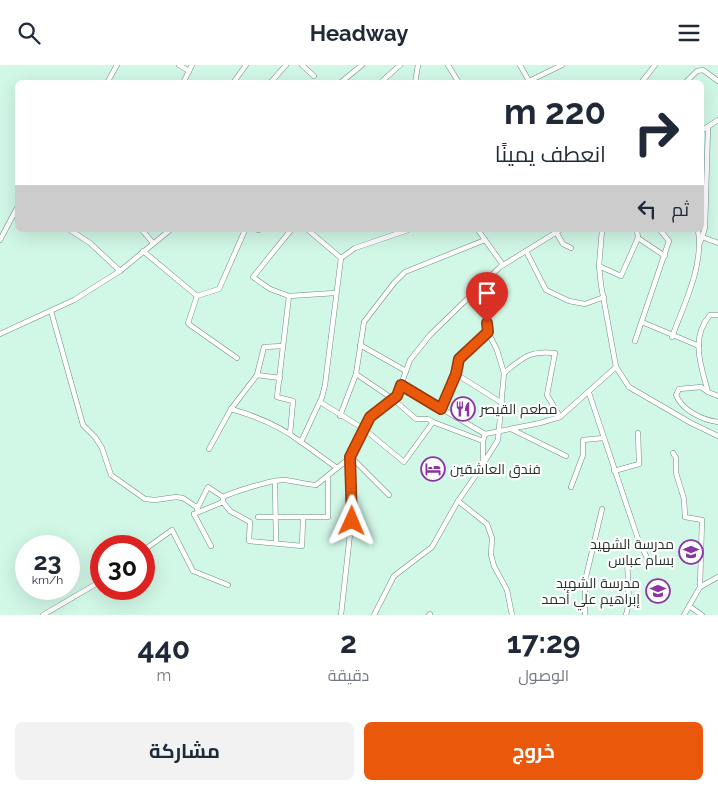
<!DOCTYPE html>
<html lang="ar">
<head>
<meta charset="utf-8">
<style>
  :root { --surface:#fff; --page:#f2f2f3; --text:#1f2937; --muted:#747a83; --accent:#ea580c }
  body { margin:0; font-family:Raleway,Cairo,sans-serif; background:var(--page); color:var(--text); direction:rtl; height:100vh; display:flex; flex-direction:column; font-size:19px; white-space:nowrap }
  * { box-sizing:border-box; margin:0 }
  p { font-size:16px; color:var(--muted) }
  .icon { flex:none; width:28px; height:28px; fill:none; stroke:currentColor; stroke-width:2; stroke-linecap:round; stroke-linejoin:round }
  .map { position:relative; height:550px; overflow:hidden; direction:ltr }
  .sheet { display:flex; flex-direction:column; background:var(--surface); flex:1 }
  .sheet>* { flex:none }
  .banner { position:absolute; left:15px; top:15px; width:689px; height:152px; border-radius:8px; box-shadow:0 5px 20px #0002; direction:rtl; background:#fff; color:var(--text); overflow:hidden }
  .speed { position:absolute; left:15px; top:470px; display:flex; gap:10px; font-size:25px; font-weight:700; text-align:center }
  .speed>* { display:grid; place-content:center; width:65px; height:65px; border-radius:50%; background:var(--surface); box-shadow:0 5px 20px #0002; line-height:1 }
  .speed small { font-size:12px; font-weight:400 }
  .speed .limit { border:8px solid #d22; background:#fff; color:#111 }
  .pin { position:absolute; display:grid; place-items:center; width:42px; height:42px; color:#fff; margin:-51px -21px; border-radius:50% 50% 50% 0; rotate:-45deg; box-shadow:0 0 5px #0007 }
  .pin .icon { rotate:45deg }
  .me { position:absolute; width:55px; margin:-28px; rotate:1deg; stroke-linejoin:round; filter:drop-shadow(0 0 4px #0008) }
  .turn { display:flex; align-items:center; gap:18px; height:105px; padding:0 15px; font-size:22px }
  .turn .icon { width:65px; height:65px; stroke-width:2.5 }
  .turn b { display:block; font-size:35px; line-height:42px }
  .then { display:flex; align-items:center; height:48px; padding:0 15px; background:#0003; gap:10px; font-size:19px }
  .eta { display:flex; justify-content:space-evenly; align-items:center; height:85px; text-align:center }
  .eta b { font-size:30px; font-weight:700; line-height:35px }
  .primary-button { display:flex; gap:10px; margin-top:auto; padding:10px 15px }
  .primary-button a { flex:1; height:58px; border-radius:8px; background:var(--accent); color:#fff; font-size:20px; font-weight:700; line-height:58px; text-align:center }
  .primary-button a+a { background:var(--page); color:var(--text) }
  header { display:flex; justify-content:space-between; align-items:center; height:65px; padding:0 15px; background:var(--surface); font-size:22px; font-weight:700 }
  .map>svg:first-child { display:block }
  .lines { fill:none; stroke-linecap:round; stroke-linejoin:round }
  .street-casing { stroke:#6c8e80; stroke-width:5.5 }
  .street { stroke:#fff; stroke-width:4.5 }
  .route-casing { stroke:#983908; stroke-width:12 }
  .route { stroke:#ea580c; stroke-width:9 }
  .labels { text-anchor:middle; stroke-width:4.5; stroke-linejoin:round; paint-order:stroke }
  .poi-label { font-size:14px; fill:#24322c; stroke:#fff; text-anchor:start }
</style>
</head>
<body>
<header><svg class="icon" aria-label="menu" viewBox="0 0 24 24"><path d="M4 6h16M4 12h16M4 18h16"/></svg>Headway<svg class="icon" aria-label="search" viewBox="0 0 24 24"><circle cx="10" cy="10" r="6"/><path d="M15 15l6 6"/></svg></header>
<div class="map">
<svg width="718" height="550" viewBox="0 0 718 550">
  <rect width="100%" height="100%" fill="#d1f7e7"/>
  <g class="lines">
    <!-- street casing -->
    <g class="street-casing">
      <g id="street">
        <polyline points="179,0 189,6"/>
        <polyline points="302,0 314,11"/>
        <polyline points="448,0 459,18"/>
        <polyline points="520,0 529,16"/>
        <polyline points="107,18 117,0"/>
        <polyline points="183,18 192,0"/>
        <polyline points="233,18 246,0"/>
        <polyline points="270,18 286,0"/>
        <polyline points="340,18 362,0"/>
        <polyline points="380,18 400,0"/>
        <polyline points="415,18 418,0"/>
        <polyline points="525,18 562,0"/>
        <polyline points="641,18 655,0"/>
        <polyline points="685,18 697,6 703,5 718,16"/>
        <polyline points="701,66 718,55"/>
        <polyline points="70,165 90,178 120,206"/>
        <polyline points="142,165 153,178"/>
        <polyline points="258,165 259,165"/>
        <polyline points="308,165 341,193 325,320 322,332 301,377 337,403"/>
        <polyline points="478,165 503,200"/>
        <polyline points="602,165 599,201 601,220 616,302 629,322 691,358 718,371"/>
        <polyline points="637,165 638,173 665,191"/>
        <polyline points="556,167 563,179 571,183"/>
        <polyline points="702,172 718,178"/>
        <polyline points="0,175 18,141"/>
        <polyline points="700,178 705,163 708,62"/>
        <polyline points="143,186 197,231 188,258 190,260 237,293"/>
        <polyline points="526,186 546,225 569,236 585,239 604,232"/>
        <polyline points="341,193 355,183 408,165"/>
        <polyline points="599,201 621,211 638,173"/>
        <polyline points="483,219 490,227 489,242 485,247 488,267 497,285 504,308 498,375 483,399"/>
        <polyline points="197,231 219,224 245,165"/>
        <polyline points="289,231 270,224 253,212 291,165"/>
        <polyline points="51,246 83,360 95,372 102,383 111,410 145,434 155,435 176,432 183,433 198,443"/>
        <path d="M718,250h-8c-20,23 -9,51 -2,77l10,4"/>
        <polyline points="642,257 699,281"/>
        <polyline points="0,269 74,235 120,206 170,165"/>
        <path d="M672,272c12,-33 32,-71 26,-107"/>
        <polyline points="635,276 669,176 660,165"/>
        <polyline points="360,280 406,306"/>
        <path d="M504,308c18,-15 26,-23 51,-20l-8,42 13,22"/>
        <polyline points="456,309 502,338"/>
        <polyline points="280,313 257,310 264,282 283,281"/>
        <polyline points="401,320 485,369 540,358 560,352 616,302"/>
        <path d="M708,327l-7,-5 -22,2 -3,6c6,15 26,25 42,27"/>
        <polyline points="589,328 638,474 649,497"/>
        <polyline points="320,337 364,364 404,397 433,357 483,376"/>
        <polyline points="441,343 456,309 459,294 488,267"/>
        <polyline points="231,344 257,310"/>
        <polyline points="340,351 356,309"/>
        <polyline points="433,357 428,354 416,354 393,334 356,309 364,257 394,218 405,207 485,175"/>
        <polyline points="511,364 566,391"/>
        <polyline points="290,369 293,336 277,332 289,231 335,228"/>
        <path d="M209,384l22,-40c25,7 49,17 70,33"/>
        <polyline points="673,388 676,393 676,408 684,434 685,452 702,455 700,522"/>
        <polyline points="614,406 639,399 638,368"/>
        <polyline points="275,417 276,478"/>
        <polyline points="571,422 583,390 583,375 603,373"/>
        <polyline points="458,436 487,459 492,473 491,490 494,501 507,525 512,550"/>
        <path d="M223,437v-5c10,-5 51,-18 61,-17 10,1 21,4 32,5l35,-28 38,38"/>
        <polyline points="197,444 208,422 223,432"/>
        <polyline points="194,449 223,437 230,446 250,457 249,476 302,481 303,454"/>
        <polyline points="194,449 211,481"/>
        <polyline points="258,452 328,452 328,412"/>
        <polyline points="144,485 172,465 193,506 228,520"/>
        <polyline points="689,541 702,550"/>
        <polyline points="43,550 101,516"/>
        <polyline points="341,550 353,442 351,392 370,352 397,331 410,295 430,270 500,202 560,165"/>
        <polyline points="374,550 394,511 432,482 458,436 483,400 483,376 485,369"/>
        <polyline points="429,550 430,549"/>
        <polyline points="585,550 585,516 602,444"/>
        <polyline points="626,550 629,538 627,492"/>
        <polyline points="684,550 700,522 718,512"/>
      </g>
    </g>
    <!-- street -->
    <use href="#street" class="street"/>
  </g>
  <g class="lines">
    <!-- route casing -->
    <g class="route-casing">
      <polyline id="route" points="352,456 350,392 370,352 397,331 401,320 441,344 456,309 459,294 488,267 487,258"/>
    </g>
    <!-- route -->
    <use href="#route" class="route"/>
  </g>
  <!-- icons -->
  <defs>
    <g id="restaurant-ring" transform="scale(1.25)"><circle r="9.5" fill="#fff" stroke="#8b35a3" stroke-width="1.5"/><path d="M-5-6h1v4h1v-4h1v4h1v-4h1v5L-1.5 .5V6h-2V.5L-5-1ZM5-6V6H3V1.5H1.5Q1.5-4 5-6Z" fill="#8b35a3"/></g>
    <g id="hotel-ring" transform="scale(1.25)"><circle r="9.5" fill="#fff" stroke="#8b35a3" stroke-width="1.5"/><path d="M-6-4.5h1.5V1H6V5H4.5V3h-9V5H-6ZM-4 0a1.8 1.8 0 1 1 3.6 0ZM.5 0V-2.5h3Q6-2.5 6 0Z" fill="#8b35a3"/></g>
    <g id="school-ring" transform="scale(1.25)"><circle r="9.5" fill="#fff" stroke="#8b35a3" stroke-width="1.5"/><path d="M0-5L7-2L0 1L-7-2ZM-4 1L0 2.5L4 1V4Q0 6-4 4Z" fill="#8b35a3"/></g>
  </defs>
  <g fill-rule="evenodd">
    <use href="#restaurant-ring" x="463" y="344"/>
    <use href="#hotel-ring" x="433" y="404"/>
    <use href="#school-ring" x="691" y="487"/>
    <use href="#school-ring" x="658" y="526"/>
  </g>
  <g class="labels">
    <!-- poi labels -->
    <g class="poi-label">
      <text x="480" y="349">مطعم القيصر</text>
      <text x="450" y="409">فندق العاشقين</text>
      <text x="674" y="484" text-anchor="end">مدرسة الشهيد<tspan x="674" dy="16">بسام عباس</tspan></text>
      <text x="640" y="523" text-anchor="end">مدرسة الشهيد<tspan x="640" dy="16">إبراهيم علي أحمد</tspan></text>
    </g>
  </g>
</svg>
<div class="speed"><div>23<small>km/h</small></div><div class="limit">30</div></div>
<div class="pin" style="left:487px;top:258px;background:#d93025"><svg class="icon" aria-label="arrive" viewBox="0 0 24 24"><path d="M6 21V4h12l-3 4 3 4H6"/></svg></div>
<svg class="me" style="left:352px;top:456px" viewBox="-20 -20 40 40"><path d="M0-17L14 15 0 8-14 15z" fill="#ea580c" stroke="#fff" stroke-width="4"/></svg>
<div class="banner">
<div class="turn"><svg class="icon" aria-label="right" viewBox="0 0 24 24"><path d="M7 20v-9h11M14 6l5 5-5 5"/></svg><div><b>220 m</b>انعطف يمينًا</div></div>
<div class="then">ثم<svg class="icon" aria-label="left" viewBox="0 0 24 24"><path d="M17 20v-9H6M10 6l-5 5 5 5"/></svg></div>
</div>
</div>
<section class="sheet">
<div class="eta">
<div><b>17:29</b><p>الوصول</p></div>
<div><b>2</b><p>دقيقة</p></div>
<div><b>440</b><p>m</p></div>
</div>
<div class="primary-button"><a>خروج</a><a>مشاركة</a></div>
</section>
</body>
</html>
